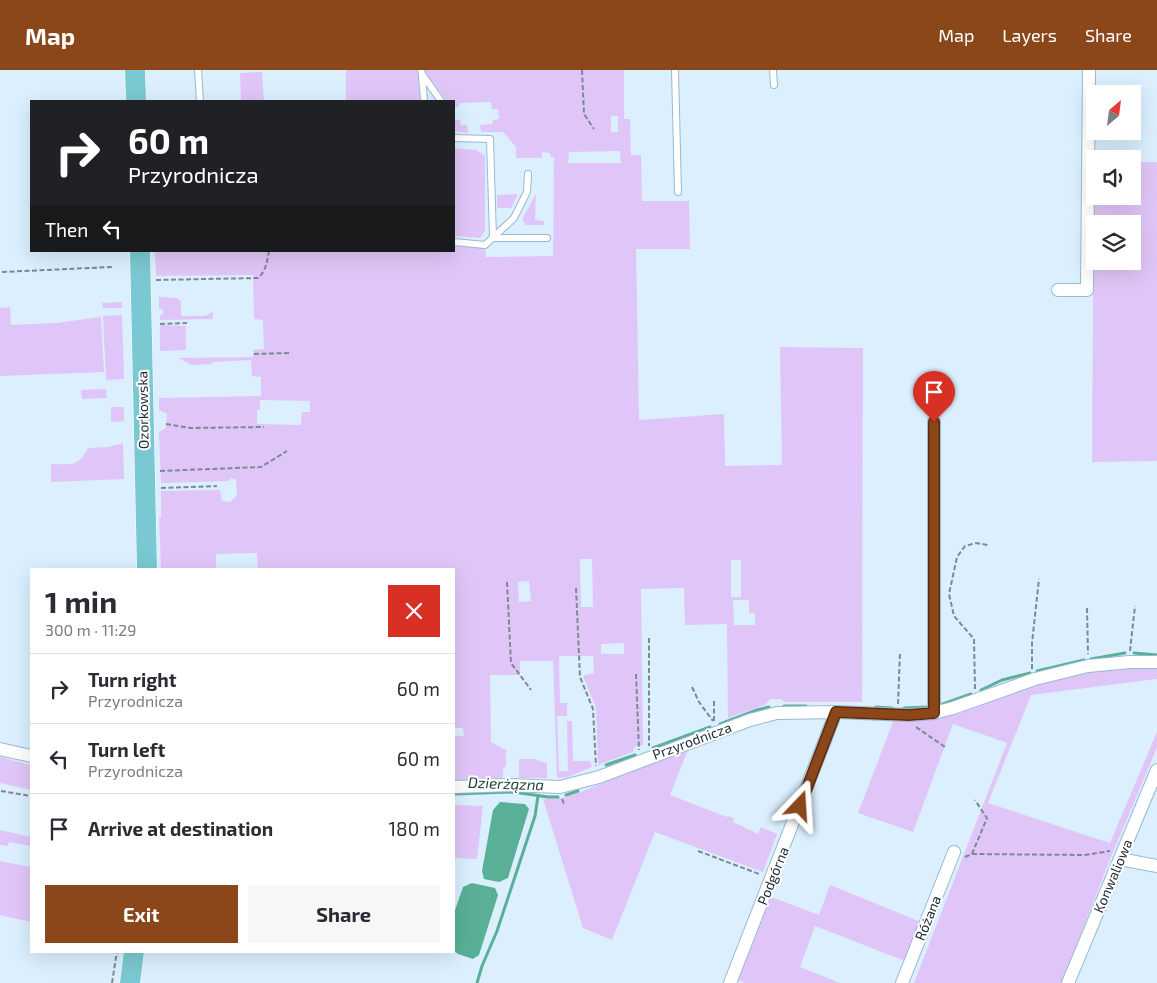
<!DOCTYPE html>
<html lang="en">
<head>
<meta charset="utf-8">
<style>
  :root { --surface:#fff; --page:#f7f7f7; --text:#2b2b33; --muted:#7c7c81; --line:#e1e1e2; --accent:#8b4719 }
  body { margin:0; font-family:"Exo 2",sans-serif; background:var(--page); color:var(--text); height:100vh; display:flex; flex-direction:column; font-size:19px; white-space:nowrap }
  * { box-sizing:border-box; margin:0 }
  p { font-size:16px; color:var(--muted) }
  .icon { flex:none; width:28px; height:28px; fill:none; stroke:currentColor; stroke-width:2; stroke-linecap:round; stroke-linejoin:round }
  .map { position:relative; flex:1; overflow:hidden }
  .panel { position:absolute; left:30px; top:498px; width:425px; height:385px; display:flex; flex-direction:column; background:var(--surface); border-radius:0px; box-shadow:0 5px 20px #0002 }
  .panel>* { flex:none }
  .guide { position:absolute; left:30px; top:30px; width:425px; height:152px; border-radius:0px; box-shadow:0 5px 20px #0002; background:#202124; color:#fff; overflow:hidden }
  .needle { width:32px; rotate:28deg }
  .tools { position:absolute; left:1086px; top:15px; display:grid; gap:10px }
  .tools a { display:grid; place-items:center; width:55px; height:55px; border-radius:0px; background:var(--surface); box-shadow:0 5px 20px #0002; font-size:25px }
  .pin { position:absolute; display:grid; place-items:center; width:42px; height:42px; color:#fff; margin:-51px -21px; border-radius:50% 50% 50% 0; rotate:-45deg; box-shadow:0 0 5px #0007 }
  .pin .icon { rotate:45deg }
  .me { position:absolute; width:55px; margin:-28px; rotate:20deg; stroke-linejoin:round; filter:drop-shadow(0 0 4px #0008) }
  .turn { display:flex; align-items:center; gap:18px; height:105px; padding:0 15px; font-size:22px }
  .turn .icon { width:65px; height:65px; stroke-width:2.5 }
  .turn b { display:block; font-size:35px; line-height:42px }
  .then { display:flex; align-items:center; height:48px; padding:0 15px; background:#0003; gap:10px; font-size:19px }
  .round { display:grid; place-items:center; flex:none; width:52px; height:52px; border-radius:0px; background:var(--page) }
  .overview { display:flex; align-items:center; justify-content:space-between; height:85px; padding:0 15px }
  h1 { font-size:30px; font-weight:700; line-height:38px }
  .button { display:flex; gap:10px; margin-top:auto; padding:10px 15px }
  .button a { flex:1; height:58px; border-radius:0px; background:var(--accent); color:#fff; font-size:20px; font-weight:700; line-height:58px; text-align:center }
  .button a+a { background:var(--page); color:var(--text) }
  ul { padding:0; list-style:none }
  li { display:flex; align-items:center; gap:15px; height:70px; padding:0 15px; border-top:1px solid var(--line) }
  li div { flex:1 }
  li b { display:block; font-size:19px }
  li em { font-style:normal }
  header { display:flex; align-items:center; gap:30px; box-sizing:border-box; height:70px; padding:0 25px; background:var(--accent); color:#fff }
  header strong { font-size:24px }
  nav { display:flex; gap:28px; margin-inline-start:auto; font-size:18px }
  .map>svg:first-child { display:block }
  .green { fill:#e0c6f8; fill-rule:evenodd }
  .water { fill:#59b097 }
  .lines { fill:none; stroke-linecap:round; stroke-linejoin:round }
  .stream { stroke:#59b097; stroke-width:3 }
  .service-casing { stroke:#98b9d2; stroke-width:8 }
  .minor-casing { stroke:#98b9d2; stroke-width:14 }
  .primary-casing { stroke:#fff; stroke-width:21 }
  .path { stroke:#798a96; stroke-width:2; stroke-dasharray:5 2.5; stroke-linecap:butt }
  .service { stroke:#fff; stroke-width:6 }
  .minor { stroke:#fff; stroke-width:12 }
  .primary { stroke:#7ac8d1; stroke-width:20 }
  .route-casing { stroke:#5a2e10; stroke-width:12 }
  .route { stroke:#8b4719; stroke-width:9 }
  .labels { text-anchor:middle; stroke-width:4; stroke-linejoin:round; paint-order:stroke }
  .street-label { font-size:14px; fill:#1c2932; stroke:#fff }
  .water-label { font-size:15px; font-style:italic; fill:#1b4338; stroke:#fff }
</style>
</head>
<body>
<header>
<strong>Map</strong>
<nav><a>Map</a><a>Layers</a><a>Share</a></nav>
</header>
<div class="map">
<svg width="1157" height="913" viewBox="0 0 1157 913">
  <rect width="100%" height="100%" fill="#dbeffe"/>
  <!-- green -->
  <g class="green">
    <polygon points="346,0 418,0 420,31 346,31"/>
    <path d="M425,0h199v49h6l1,36h10l1,46h47l1,48h-54l3,171 85,-6 1,52 57,-1 -2,-118 83,1 -1,354h-77l-4,-3h-11l-5,6 -37,13 -1,-94 -42,1 -1,-37 -43,1 2,156 -9,2 -1,5 -35,13 -2,-57 -13,-32 11,-3 -1,-17h-34l1,47h7v13h-10l2,55h9l-1,-50h5l1,40h17l2,6 -24,10 -11,1 -4,-117h-33v14h-30l1,67 15,8v16l-3,3v7l-2,3 -47,1v-44h10l-1,-8h-9v-159h-196l-1,-16 -41,1v15h-55l-2,-51h2v-27l59,-1 2,11 8,1 7,-7 -1,-15 -5,-2 -2,3 -68,2 -2,-51 7,-4 1,-14 -8,-4v-12l102,-2v-19l-9,-1 -1,-16 -39,2v2l-20,1 -14,-7 75,-1v-7l11,-1 -1,-29 -9,-1 -1,-44 -97,1 -1,-25h299v-6l31,3 1,9 67,-1 1,-99h-3l-1,-4 -8,-1v6h-26v-11l-13,-15h-22l-1,-7 12,-1 1,-4 6,-1 -1,-10h-6l-1,-7 -32,1v4h-5v-6h-7l-22,-28zM611,46h7v16h-7zM620,81l1,12h-53l1,-11zM260,330l50,1v11h-8l-1,13 -44,-1v-14h3zM580,489h12l1,48h-12zM731,490h10v37h-10zM529,511l2,20 -12,1 -1,-20zM733,530h16v13h6v12h-21zM624,573v11h-23v-10z"/>
    <polygon points="262,2 264,31 241,31 240,3"/>
    <polygon points="454,50 460,50 461,55 467,55 468,63 454,61"/>
    <polygon points="454,78 477,80 485,86 485,161 480,168 454,166"/>
    <path d="M1133,92h24v299l-65,1 2,-295 1,29h37zM1095,154h37v37h-37z"/>
    <polygon points="518,124 511,138 497,138 497,125"/>
    <polygon points="536,124 535,150 544,151 544,155 526,155 522,149"/>
    <polygon points="159,227 177,228 181,231 181,246 205,246 213,242 213,249 160,250 160,245 163,245 163,239 159,239"/>
    <polygon points="122,232 122,238 103,238 102,233"/>
    <polygon points="10,237 11,255 56,253 101,247 104,302 0,306 0,238"/>
    <polygon points="122,245 124,309 106,310 103,246"/>
    <polygon points="160,255 186,256 186,280 160,281"/>
    <polygon points="106,319 107,328 82,329 81,320"/>
    <polygon points="111,337 124,337 124,351 111,352"/>
    <path d="M123,373l1,36 -73,3v-18c19,0 27,4 37,-16l20,-1z"/>
    <polygon points="1130,597 1157,598 1157,609 1031,625 988,733 1110,773 1157,662 1157,678 1108,794 1062,913 914,913 1007,673 953,654 913,762 858,743 894,649 935,649 956,644 1038,615 1087,602"/>
    <polygon points="689,677 670,725 727,747 728,746 734,748 733,752 758,764 761,757 777,764 763,802 655,762 612,870 583,858 543,729 562,728 581,722"/>
    <polygon points="0,687 31,695 31,720 0,713"/>
    <polygon points="519,689 534,689 547,693 547,708 519,708"/>
    <polygon points="454,735 483,736 477,789 454,788"/>
    <polygon points="0,760 31,767 31,776 9,772 8,776 0,775"/>
    <polygon points="0,791 31,797 31,852 0,845"/>
    <polygon points="830,815 921,852 905,891 815,856 800,897 840,913 745,913 738,910 771,827 819,845"/>
  </g>
  <!-- water -->
  <g class="water">
    <polygon points="500,732 525,734 529,739 508,808 499,812 484,809 482,801 493,740"/>
    <polygon points="472,813 495,818 498,825 479,885 473,889 458,884 454,881 454,843 463,817"/>
  </g>
  <g class="lines">
    <!-- stream -->
    <g class="stream">
      <polyline points="1134,583 1157,585"/>
      <polyline points="1091,589 1125,583"/>
      <polyline points="1037,601 1084,590"/>
      <polyline points="981,620 1002,610 1030,603"/>
      <polyline points="940,635 971,624"/>
      <polyline points="784,636 806,636"/>
      <polyline points="876,637 892,638"/>
      <polyline points="904,638 928,637"/>
      <polyline points="720,654 757,640 769,637"/>
      <polyline points="653,678 710,657"/>
      <polyline points="606,695 635,685"/>
      <polyline points="454,724 513,722 548,727 558,727"/>
      <polyline points="566,725 578,721"/>
      <polyline points="477,913 482,896 497,861 535,746 538,726"/>
    </g>
    <!-- service casing -->
    <g class="service-casing">
      <g id="service">
        <polyline points="198,0 200,31"/>
        <polyline points="421,0 422,4 441,31"/>
        <polyline points="675,0 678,122"/>
        <polyline points="773,0 774,15"/>
        <polyline points="422,5 424,31"/>
        <polyline points="454,68 490,69 493,168 547,168"/>
        <polyline points="454,172 485,175 514,148 527,122 528,104"/>
      </g>
    </g>
    <!-- minor casing -->
    <g class="minor-casing">
      <g id="minor">
        <polyline points="1058,220 1087,220 1089,0"/>
        <polyline points="934,352 934,643"/>
        <polyline points="0,679 31,686"/>
        <polyline points="454,717 510,715 560,717 599,707 750,650 777,643 836,642 909,645 934,643 953,638 1035,609 1088,596 1130,592 1157,592"/>
        <polyline points="1120,789 1157,796"/>
        <polyline points="730,913 836,642"/>
        <polyline points="902,913 954,782"/>
        <polyline points="1068,913 1157,700"/>
      </g>
    </g>
    <!-- primary casing -->
    <g class="primary-casing">
      <g id="primary">
        <polyline points="135,0 136,31"/>
        <polyline points="140,181 147,499"/>
        <polyline points="130,913 134,881"/>
      </g>
    </g>
    <!-- path -->
    <g class="path">
      <polyline points="582,0 584,44 594,59"/>
      <polyline points="2,202 112,197"/>
      <path d="M156,210l102,-2c8,-7 9,-16 11,-27"/>
      <polyline points="160,254 187,253"/>
      <polyline points="254,284 289,283"/>
      <polyline points="166,354 190,358 264,357"/>
      <polyline points="160,401 261,397 287,381"/>
      <polyline points="161,418 217,416"/>
      <polyline points="507,512 511,593 531,620"/>
      <polyline points="576,518 580,607 593,639 596,696"/>
      <polyline points="1087,538 1088,584"/>
      <polyline points="649,568 649,676"/>
      <polyline points="1130,581 1135,536"/>
      <polyline points="1032,599 1032,573 1039,509"/>
      <polyline points="636,604 639,680"/>
      <polyline points="692,617 699,632 713,651"/>
      <polyline points="975,619 974,569 954,546 949,524 957,487 965,476 976,473 988,475"/>
      <polyline points="898,634 900,583"/>
      <polyline points="714,651 714,630"/>
      <polyline points="916,657 945,677"/>
      <polyline points="1,721 31,726"/>
      <polyline points="562,729 564,734"/>
      <polyline points="698,781 759,804"/>
      <polyline points="972,784 1085,785 1110,781"/>
      <polyline points="965,787 972,784 987,748 975,730"/>
      <polyline points="112,913 117,881"/>
    </g>
    <!-- service -->
    <use href="#service" class="service"/>
    <!-- minor -->
    <use href="#minor" class="minor"/>
    <!-- primary -->
    <use href="#primary" class="primary"/>
  </g>
  <g class="lines">
    <!-- route casing -->
    <g class="route-casing">
      <polyline id="route" points="800,736 836,642 909,645 934,643 934,352"/>
    </g>
    <!-- route -->
    <use href="#route" class="route"/>
  </g>
  <g class="labels">
    <!-- street labels -->
    <g class="street-label">
      <text transform="translate(143 340) rotate(-91)" y="5">Ozorkowska</text>
      <text transform="translate(692 671) rotate(-20)" y="5">Przyrodnicza</text>
      <text transform="translate(773 806) rotate(-68)" y="5">Podgórna</text>
      <text transform="translate(1113 806) rotate(-67)" y="5">Konwaliowa</text>
      <text transform="translate(928 848) rotate(-68)" y="5">Różana</text>
    </g>
    <!-- water labels -->
    <g class="water-label">
      <text transform="translate(506 714) rotate(2)" y="5">Dzierżązna</text>
    </g>
  </g>
</svg>
<div class="tools">
<a><svg class="needle" viewBox="-14 -14 28 28"><path d="M0-13l5 13h-10z" fill="#e53935"/><path d="M0 13l5-13h-10z" fill="#7c7c81"/></svg></a>
<a><svg class="icon" aria-label="sound" viewBox="0 0 24 24"><path d="M4 9h4l5-4v14l-5-4H4zM17 9q2 3 0 6"/></svg></a>
<a><svg class="icon" aria-label="layers" viewBox="0 0 24 24"><path d="M12 4l9 5-9 5-9-5zM3 14l9 5 9-5"/></svg></a>
</div>
<div class="pin" style="left:934px;top:352px;background:#d93025"><svg class="icon" aria-label="arrive" viewBox="0 0 24 24"><path d="M6 21V4h12l-3 4 3 4H6"/></svg></div>
<svg class="me" style="left:800px;top:736px" viewBox="-20 -20 40 40"><path d="M0-17L14 15 0 8-14 15z" fill="#8b4719" stroke="#fff" stroke-width="4"/></svg>
<div class="guide">
<div class="turn"><svg class="icon" aria-label="right" viewBox="0 0 24 24"><path d="M7 20v-9h11M14 6l5 5-5 5"/></svg><div><b>60 m</b>Przyrodnicza</div></div>
<div class="then">Then<svg class="icon" aria-label="left" viewBox="0 0 24 24"><path d="M17 20v-9H6M10 6l-5 5 5 5"/></svg></div>
</div>
<section class="panel">
<div class="overview"><div><h1>1 min</h1><p>300 m · 11:29</p></div><a class="round" style="background:#d93025;color:#fff"><svg class="icon" aria-label="close" viewBox="0 0 24 24"><path d="M6 6l12 12M18 6L6 18"/></svg></a></div>
<ul>
<li><svg class="icon" aria-label="right" viewBox="0 0 24 24"><path d="M7 20v-9h11M14 6l5 5-5 5"/></svg><div><b>Turn right</b><p>Przyrodnicza</p></div><em>60 m</em></li>
<li><svg class="icon" aria-label="left" viewBox="0 0 24 24"><path d="M17 20v-9H6M10 6l-5 5 5 5"/></svg><div><b>Turn left</b><p>Przyrodnicza</p></div><em>60 m</em></li>
<li><svg class="icon" aria-label="arrive" viewBox="0 0 24 24"><path d="M6 21V4h12l-3 4 3 4H6"/></svg><div><b>Arrive at destination</b></div><em>180 m</em></li>
</ul>
<div class="button"><a>Exit</a><a>Share</a></div>
</section>
</div>
</body>
</html>
